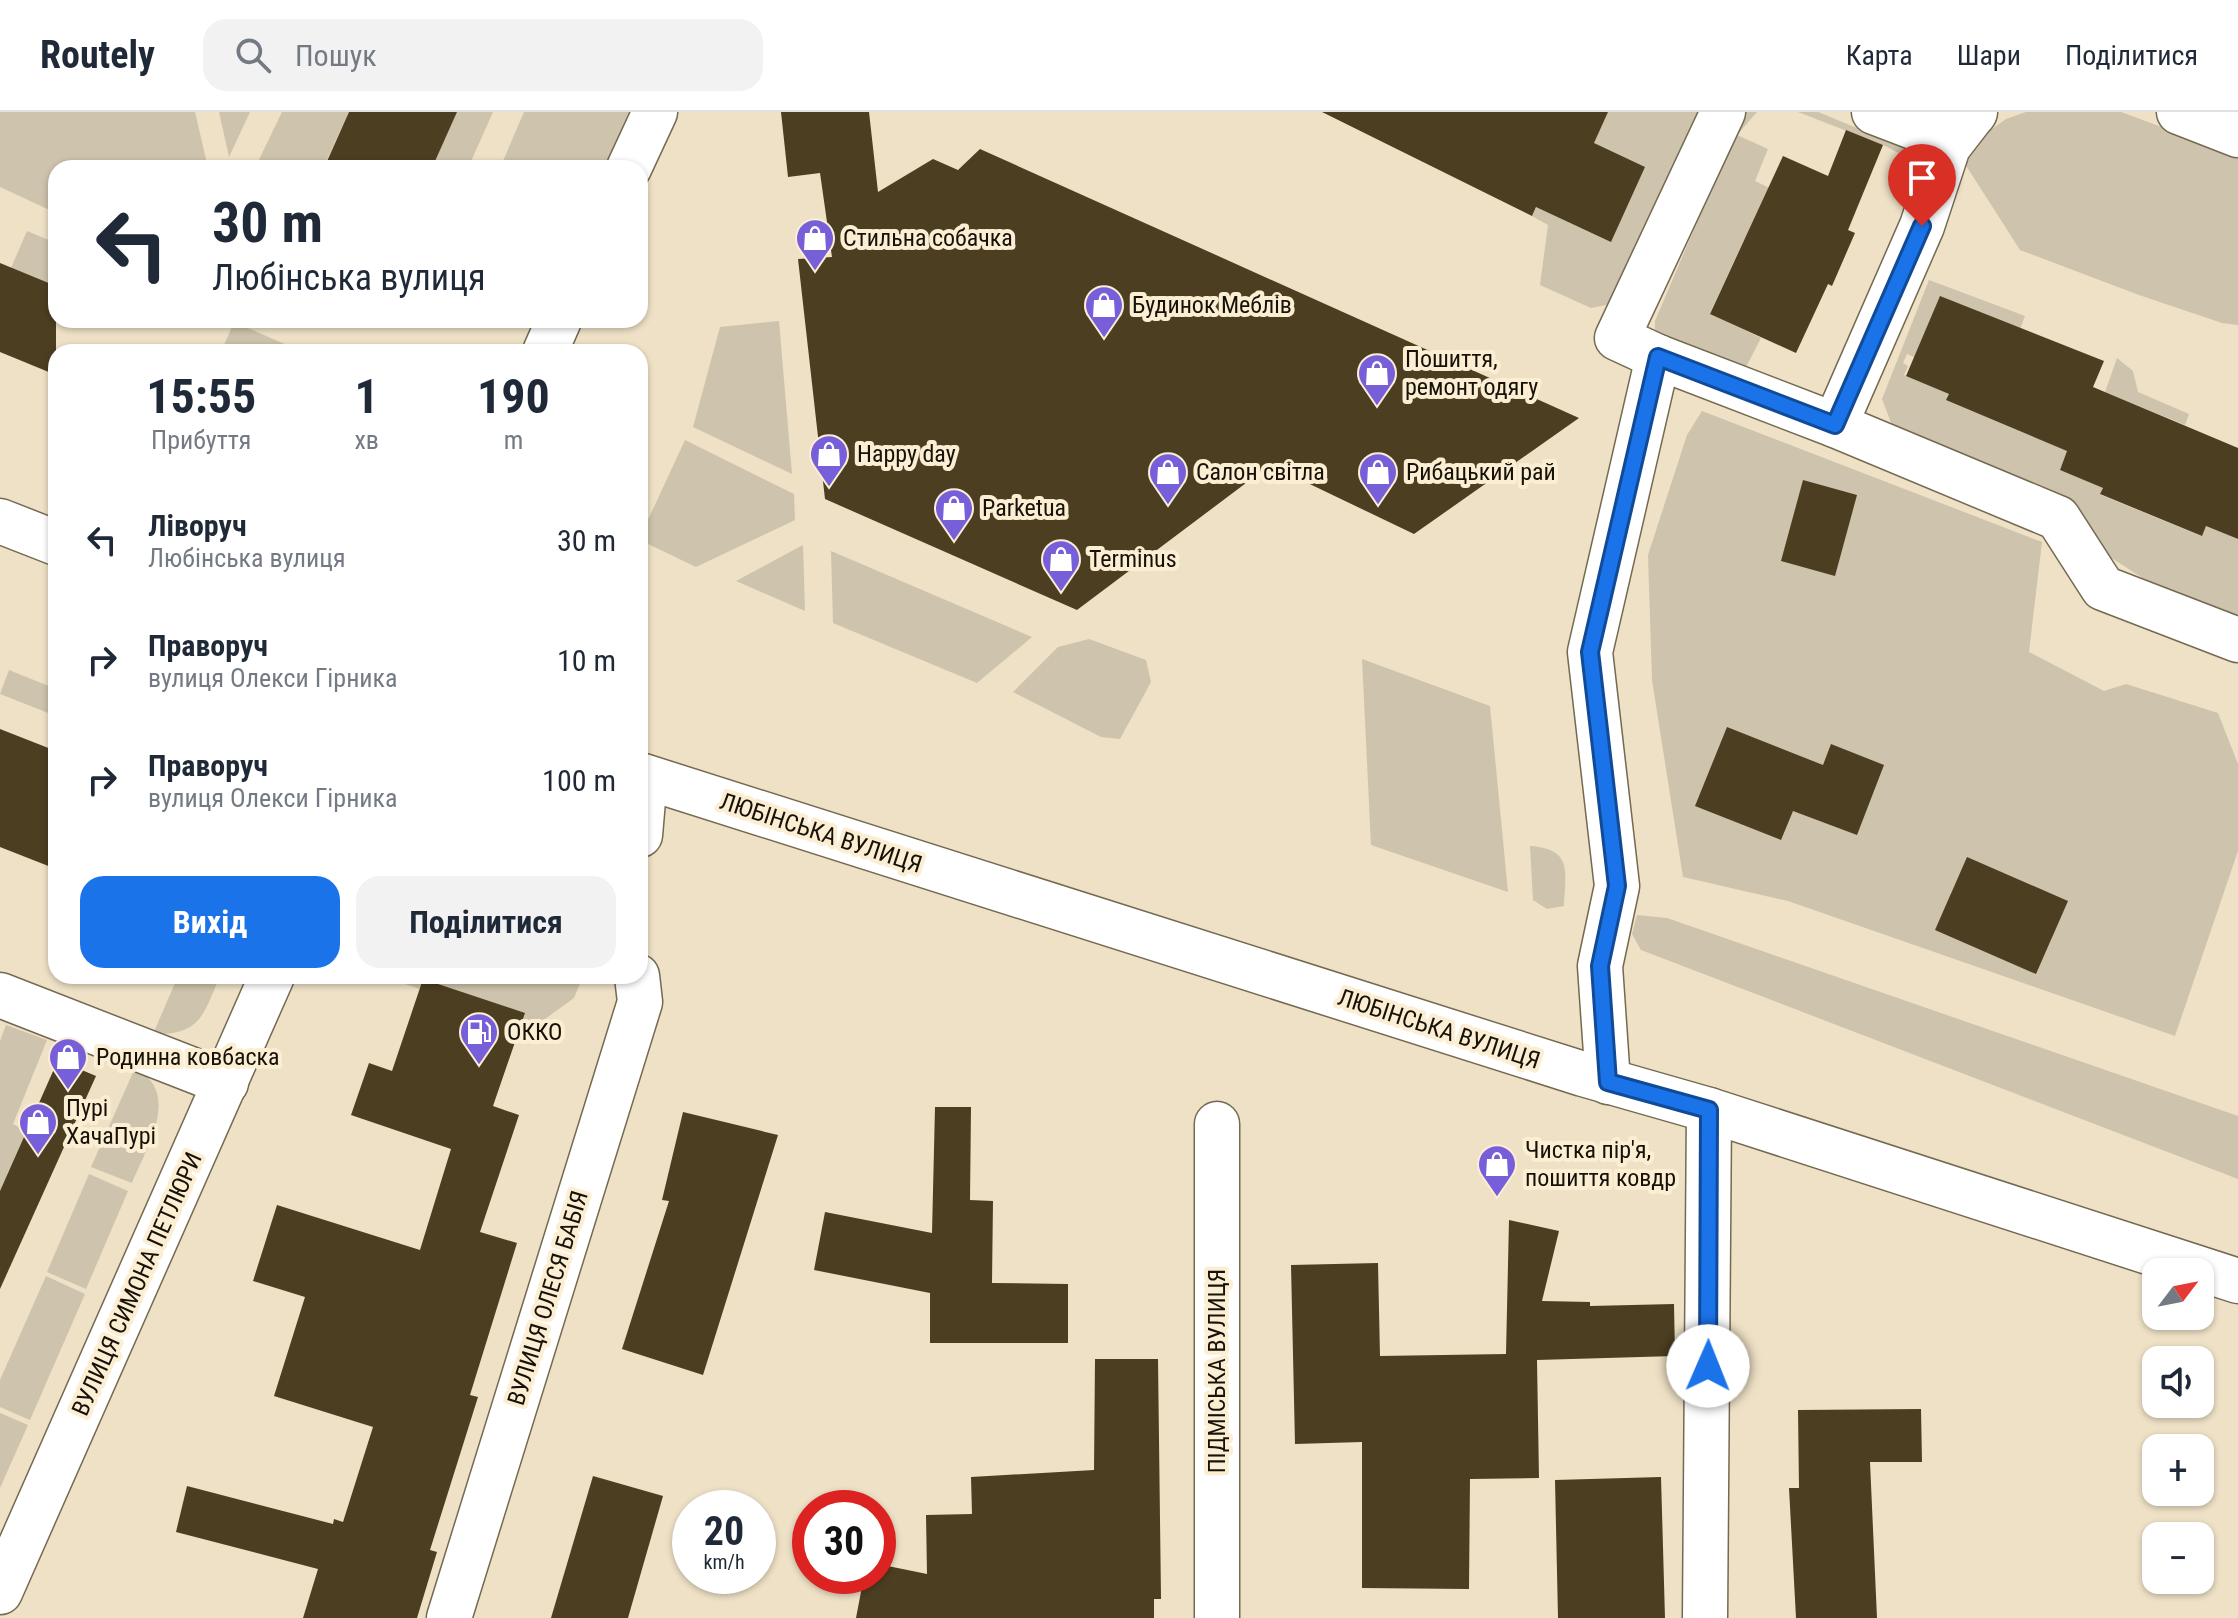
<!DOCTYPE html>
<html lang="uk">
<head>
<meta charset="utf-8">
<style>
  :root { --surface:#fff; --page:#f2f2f3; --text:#1f2937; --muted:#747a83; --line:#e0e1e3; --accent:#1a73e8 }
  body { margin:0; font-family:"Roboto Condensed",sans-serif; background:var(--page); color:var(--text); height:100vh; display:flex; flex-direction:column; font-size:30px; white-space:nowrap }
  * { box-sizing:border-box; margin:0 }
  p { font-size:26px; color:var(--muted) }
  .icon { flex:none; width:44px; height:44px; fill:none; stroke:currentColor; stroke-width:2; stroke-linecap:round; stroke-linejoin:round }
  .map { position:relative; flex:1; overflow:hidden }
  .drawer { position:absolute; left:48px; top:232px; width:600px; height:640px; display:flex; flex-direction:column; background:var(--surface); border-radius:24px; box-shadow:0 2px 6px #0004 }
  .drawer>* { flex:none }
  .guide { position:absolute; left:48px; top:48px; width:600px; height:168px; border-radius:24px; box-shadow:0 2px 6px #0004; background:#fff; color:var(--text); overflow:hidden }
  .needle { width:52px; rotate:58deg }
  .fabs { position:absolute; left:2142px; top:1146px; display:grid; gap:16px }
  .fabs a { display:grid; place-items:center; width:72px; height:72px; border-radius:16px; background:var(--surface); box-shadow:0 2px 6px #0004; font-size:40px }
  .speed { position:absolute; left:672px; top:1378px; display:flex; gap:16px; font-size:40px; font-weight:700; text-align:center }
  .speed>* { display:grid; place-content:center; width:104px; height:104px; border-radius:50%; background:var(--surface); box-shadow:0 2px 6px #0004; line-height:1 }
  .speed small { font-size:20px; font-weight:400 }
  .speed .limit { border:12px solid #d22; background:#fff; color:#111 }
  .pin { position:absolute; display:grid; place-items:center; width:68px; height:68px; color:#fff; margin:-82px -34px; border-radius:50% 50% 50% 0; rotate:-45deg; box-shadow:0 0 8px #0007 }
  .pin .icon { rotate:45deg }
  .me { position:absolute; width:88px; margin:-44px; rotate:1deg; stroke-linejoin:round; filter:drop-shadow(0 0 6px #0008) }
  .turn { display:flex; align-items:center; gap:28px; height:168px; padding:0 32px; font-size:36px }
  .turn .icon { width:104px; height:104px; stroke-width:2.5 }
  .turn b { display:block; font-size:56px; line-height:68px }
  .eta { display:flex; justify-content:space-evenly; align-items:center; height:136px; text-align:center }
  .eta b { font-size:48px; font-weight:700; line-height:56px }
  .button { display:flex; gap:16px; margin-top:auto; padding:16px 32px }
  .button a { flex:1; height:92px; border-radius:24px; background:var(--accent); color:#fff; font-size:32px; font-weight:700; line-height:92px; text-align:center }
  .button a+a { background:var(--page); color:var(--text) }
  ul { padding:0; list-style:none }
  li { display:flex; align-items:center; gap:24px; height:120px; padding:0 32px }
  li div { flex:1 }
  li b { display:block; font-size:30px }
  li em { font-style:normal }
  header { display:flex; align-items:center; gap:48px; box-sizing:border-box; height:112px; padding:0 40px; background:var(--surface); border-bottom:2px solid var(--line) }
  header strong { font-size:38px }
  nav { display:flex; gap:44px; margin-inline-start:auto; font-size:28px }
  .search { width:560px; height:72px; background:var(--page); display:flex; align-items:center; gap:20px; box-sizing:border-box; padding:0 28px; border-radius:24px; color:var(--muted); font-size:30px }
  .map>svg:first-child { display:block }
  .green { fill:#cec3ac }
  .building { fill:#4c3e21 }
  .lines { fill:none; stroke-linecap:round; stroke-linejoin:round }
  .minor-casing { stroke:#746951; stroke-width:47 }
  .major-casing { stroke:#746951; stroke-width:47 }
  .minor { stroke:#fff; stroke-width:44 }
  .major { stroke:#fff; stroke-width:44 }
  .route-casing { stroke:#114b97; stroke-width:20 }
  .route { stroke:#1a73e8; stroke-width:14 }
  .labels { text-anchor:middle; stroke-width:8; stroke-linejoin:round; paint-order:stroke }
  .poi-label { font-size:24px; fill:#171209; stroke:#fceed3; text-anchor:start }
  .street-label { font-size:24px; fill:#171209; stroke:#fceed3 }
</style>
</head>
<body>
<header>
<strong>Routely</strong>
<div class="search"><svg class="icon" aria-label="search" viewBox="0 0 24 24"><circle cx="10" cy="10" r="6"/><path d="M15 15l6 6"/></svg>Пошук</div>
<nav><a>Карта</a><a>Шари</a><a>Поділитися</a></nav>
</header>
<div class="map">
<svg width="2238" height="1506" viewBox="0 0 2238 1506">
  <rect width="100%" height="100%" fill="#eee1c6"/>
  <!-- green -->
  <g class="green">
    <polygon points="0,0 195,0 208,56 56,56 56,101 0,75"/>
    <polygon points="219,0 250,0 229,45"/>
    <polygon points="282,0 349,0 323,56 255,56"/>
    <polygon points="457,0 493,0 468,56 432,56"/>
    <polygon points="524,0 631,0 606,56 500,56"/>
    <polygon points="1608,0 1703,0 1612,192 1591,196 1540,173 1548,113 1532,104 1558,51"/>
    <polygon points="1744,0 1757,0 1737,23 1768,37 1755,69 1776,79 1742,132 1710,201 1761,226 1744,259 1655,221 1655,209"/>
    <polygon points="1798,0 1818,0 1925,44 1922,53 1883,33"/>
    <polygon points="2026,0 2121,0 2238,43 2238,213 2222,211 2139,183 2020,138 1958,41 2006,7"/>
    <polygon points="27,119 56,131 56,174 11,156"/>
    <polygon points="1929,168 2025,204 2020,217 1914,245 1907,242 1903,251 1908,254 1904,263 1949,282 1947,288 2070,331 2060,358 2103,376 2101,383 2201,424 2206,414 2238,427 2238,504 2161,478 2107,443 2086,410 1893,316 1882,287"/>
    <polygon points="779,209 792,362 693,315 720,215"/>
    <polygon points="234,210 301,239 300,240 221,240"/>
    <polygon points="2117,246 2133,259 2138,280 2189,302 2185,313 2105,280"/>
    <polygon points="1702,299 2042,430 2029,540 2104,579 2126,572 2218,601 2238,652 2238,739 2175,924 1788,789 1683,765 1652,568 1648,443 1687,323"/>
    <polygon points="685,328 794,382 795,408 696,455 646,431 647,410"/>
    <polygon points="803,433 805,499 736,469"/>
    <polygon points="831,439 1032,525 977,571 833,511"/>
    <polygon points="1089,527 1146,548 1151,570 1120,627 1101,625 1013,580 1058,535"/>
    <polygon points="1362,547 1490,594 1508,780 1371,733"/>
    <polygon points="9,558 56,577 56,604 0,582"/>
    <path d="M1530,734c42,3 36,24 34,60l-17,3 -14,-9z"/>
    <polygon points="1637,803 1667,806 2238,1004 2238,1067 1641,838 1632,822"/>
    <path d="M178,864h42c-17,39 -19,59 -67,58z"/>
    <polygon points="381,864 583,864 574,886 534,915"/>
    <polygon points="6,913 47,928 13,1012 26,1019 0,1079 0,929"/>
    <path d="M135,956c47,25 12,79 -3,115l-41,-16z"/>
    <polygon points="89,1062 128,1079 86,1177 47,1160"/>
    <polygon points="46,1164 85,1182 30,1308 0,1295 0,1268"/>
    <polygon points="0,1301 28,1313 0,1376"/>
  </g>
  <!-- building -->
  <g class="building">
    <polygon points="349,0 457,0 432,56 324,56"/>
    <polygon points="781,0 869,0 878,80 933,47 958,58 980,37 1579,306 1414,422 1270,353 1077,498 825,387 798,147 832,145 820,61 788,65"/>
    <polygon points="1322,0 1608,0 1594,31 1645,55 1611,130 1536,95 1532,104"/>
    <polygon points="1846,18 1883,33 1848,118 1855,121 1832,174 1828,172 1796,241 1710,202 1783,44 1828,64"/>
    <polygon points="0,151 56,174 56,263 0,240"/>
    <polygon points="1940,184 2104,249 2093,275 2238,336 2238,427 2206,414 2202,424 2100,382 2103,376 2060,358 2067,339 1946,288 1949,282 1906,264"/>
    <polygon points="1803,368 1857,383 1835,464 1781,449"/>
    <polygon points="1727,615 1823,653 1831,632 1884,653 1857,723 1793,699 1781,728 1695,694"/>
    <polygon points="0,617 56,639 56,757 0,735"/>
    <polygon points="1967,745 2068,789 2036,862 1935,818"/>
    <polygon points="423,867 525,901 493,994 519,1003 480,1120 517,1131 470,1283 478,1285 430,1438 437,1440 417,1506 303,1506 318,1457 176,1420 187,1374 333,1412 334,1407 343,1410 373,1315 274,1284 305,1185 253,1169 277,1093 420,1138 451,1037 351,1003 369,951 392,959"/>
    <polygon points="58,948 96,964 0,1177 0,1079"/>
    <polygon points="935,995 971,995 970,1088 993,1089 992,1171 1068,1172 1068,1231 930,1231 930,1181 814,1158 825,1100 932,1121"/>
    <polygon points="683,1000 778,1023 703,1263 622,1237 669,1089 662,1088"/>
    <polygon points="1509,1108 1559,1119 1542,1189 1590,1190 1590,1194 1674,1192 1675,1244 1537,1248 1539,1366 1470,1367 1469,1477 1362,1476 1362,1330 1295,1332 1291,1153 1378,1151 1380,1244 1506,1242"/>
    <polygon points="1095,1247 1158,1247 1161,1487 1154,1487 1154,1506 856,1506 864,1464 878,1464 878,1452 927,1462 926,1403 972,1402 971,1365 1094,1358"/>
    <polygon points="1921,1297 1922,1350 1870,1350 1877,1506 1796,1506 1789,1376 1799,1376 1798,1298"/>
    <polygon points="593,1364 663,1384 628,1506 551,1506"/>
    <polygon points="1661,1365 1665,1506 1558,1506 1555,1368"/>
  </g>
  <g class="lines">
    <!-- minor casing -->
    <g class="minor-casing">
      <g id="minor">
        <polyline points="1723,0 1617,226 1658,245 1835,313 2058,406 2103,476 2238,528"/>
        <polyline points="1874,0 1934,23 1974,2"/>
        <polyline points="2179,0 2238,23"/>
        <polyline points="629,56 655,0"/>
        <polyline points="545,240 559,208"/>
        <polyline points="1835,313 1922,114 1948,35 1975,0"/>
        <polyline points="640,723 645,665"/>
        <polyline points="0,883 226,971"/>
        <polyline points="1608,970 1600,854 1617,774 1590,540 1658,245"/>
        <polyline points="1217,1012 1217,1506"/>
        <polyline points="0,1480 272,864"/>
        <polyline points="449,1506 640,890 637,864"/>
        <polyline points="1705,1506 1709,998"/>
      </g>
    </g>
    <!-- major casing -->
    <g class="major-casing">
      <g id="major">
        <polyline points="0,409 56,431"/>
        <polyline points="640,663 1583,962 1709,998 2238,1169"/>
      </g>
    </g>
    <!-- minor -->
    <use href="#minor" class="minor"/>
    <!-- major -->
    <use href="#major" class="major"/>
  </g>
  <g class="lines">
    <!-- route casing -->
    <g class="route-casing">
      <polyline id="route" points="1708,1254 1709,998 1608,970 1600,854 1617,774 1590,540 1658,245 1835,313 1922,114"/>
    </g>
    <!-- route -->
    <use href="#route" class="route"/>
  </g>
  <!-- icons -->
  <defs>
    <g id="shop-pin" transform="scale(2)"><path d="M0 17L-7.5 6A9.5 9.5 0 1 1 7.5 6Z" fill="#785fda" stroke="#fceed3"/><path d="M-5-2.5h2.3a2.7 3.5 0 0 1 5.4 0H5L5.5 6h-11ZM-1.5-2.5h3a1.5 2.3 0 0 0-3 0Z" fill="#fff"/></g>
    <g id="fuel-pin" transform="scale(2)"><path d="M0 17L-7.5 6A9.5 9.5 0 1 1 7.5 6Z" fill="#785fda" stroke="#fceed3"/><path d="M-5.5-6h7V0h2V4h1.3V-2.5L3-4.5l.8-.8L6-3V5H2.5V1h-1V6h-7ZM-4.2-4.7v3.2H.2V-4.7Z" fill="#fff"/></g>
  </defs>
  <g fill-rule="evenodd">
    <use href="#shop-pin" x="815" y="126"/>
    <use href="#shop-pin" x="1104" y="193"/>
    <use href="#shop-pin" x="1377" y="261"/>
    <use href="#shop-pin" x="829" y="342"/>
    <use href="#shop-pin" x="1168" y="360"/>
    <use href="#shop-pin" x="1378" y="360"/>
    <use href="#shop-pin" x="954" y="396"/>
    <use href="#shop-pin" x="1061" y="447"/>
    <use href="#fuel-pin" x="479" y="920"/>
    <use href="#shop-pin" x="68" y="945"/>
    <use href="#shop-pin" x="38" y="1010"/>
    <use href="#shop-pin" x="1497" y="1052"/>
  </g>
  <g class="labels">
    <!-- poi labels -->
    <g class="poi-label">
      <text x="843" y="134">Стильна собачка</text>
      <text x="1132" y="201">Будинок Меблів</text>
      <text x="1405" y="255">Пошиття,<tspan x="1405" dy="28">ремонт одягу</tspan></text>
      <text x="857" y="350">Happy day</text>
      <text x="1196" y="368">Салон світла</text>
      <text x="1406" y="368">Рибацький рай</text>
      <text x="982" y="404">Parketua</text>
      <text x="1089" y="455">Terminus</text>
      <text x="507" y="928">ОККО</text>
      <text x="96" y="953">Родинна ковбаска</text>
      <text x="66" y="1004">Пурі<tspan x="66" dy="28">ХачаПурі</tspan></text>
      <text x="1525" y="1046">Чистка пір'я,<tspan x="1525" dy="28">пошиття ковдр</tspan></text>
    </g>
    <!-- street labels -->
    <g class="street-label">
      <text transform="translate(821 721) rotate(18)" y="8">ЛЮБІНСЬКА ВУЛИЦЯ</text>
      <text transform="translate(1439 917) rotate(18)" y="8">ЛЮБІНСЬКА ВУЛИЦЯ</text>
      <text transform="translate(137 1172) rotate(-66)" y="8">ВУЛИЦЯ СИМОНА ПЕТЛЮРИ</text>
      <text transform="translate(548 1186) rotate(-73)" y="8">ВУЛИЦЯ ОЛЕСЯ БАБІЯ</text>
      <text transform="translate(1217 1259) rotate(-90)" y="8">ПІДМІСЬКА ВУЛИЦЯ</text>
    </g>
  </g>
</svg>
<div class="fabs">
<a><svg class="needle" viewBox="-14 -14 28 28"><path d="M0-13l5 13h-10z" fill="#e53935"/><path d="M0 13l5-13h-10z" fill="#747a83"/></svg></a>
<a><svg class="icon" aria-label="sound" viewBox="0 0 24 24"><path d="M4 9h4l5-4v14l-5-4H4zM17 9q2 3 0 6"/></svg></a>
<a>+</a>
<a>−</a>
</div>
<div class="speed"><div>20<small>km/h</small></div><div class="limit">30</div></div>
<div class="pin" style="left:1922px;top:114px;background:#d93025"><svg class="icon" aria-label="arrive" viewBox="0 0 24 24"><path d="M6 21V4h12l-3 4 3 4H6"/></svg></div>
<svg class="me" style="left:1708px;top:1254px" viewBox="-20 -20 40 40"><circle r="19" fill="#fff"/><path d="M0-13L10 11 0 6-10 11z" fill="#1a73e8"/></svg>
<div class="guide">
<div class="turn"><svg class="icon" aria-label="left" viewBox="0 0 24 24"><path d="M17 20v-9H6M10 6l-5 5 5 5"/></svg><div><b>30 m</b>Любінська вулиця</div></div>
</div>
<section class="drawer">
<div class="eta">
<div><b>15:55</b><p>Прибуття</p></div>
<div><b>1</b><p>хв</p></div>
<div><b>190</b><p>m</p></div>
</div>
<ul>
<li><svg class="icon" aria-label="left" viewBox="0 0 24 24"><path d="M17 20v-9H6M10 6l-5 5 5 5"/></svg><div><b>Ліворуч</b><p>Любінська вулиця</p></div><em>30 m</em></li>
<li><svg class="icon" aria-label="right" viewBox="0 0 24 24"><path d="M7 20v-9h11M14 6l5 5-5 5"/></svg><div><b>Праворуч</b><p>вулиця Олекси Гірника</p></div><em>10 m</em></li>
<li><svg class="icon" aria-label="right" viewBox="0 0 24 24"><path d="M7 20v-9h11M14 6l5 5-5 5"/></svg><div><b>Праворуч</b><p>вулиця Олекси Гірника</p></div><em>100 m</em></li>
</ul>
<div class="button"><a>Вихід</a><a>Поділитися</a></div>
</section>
</div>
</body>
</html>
